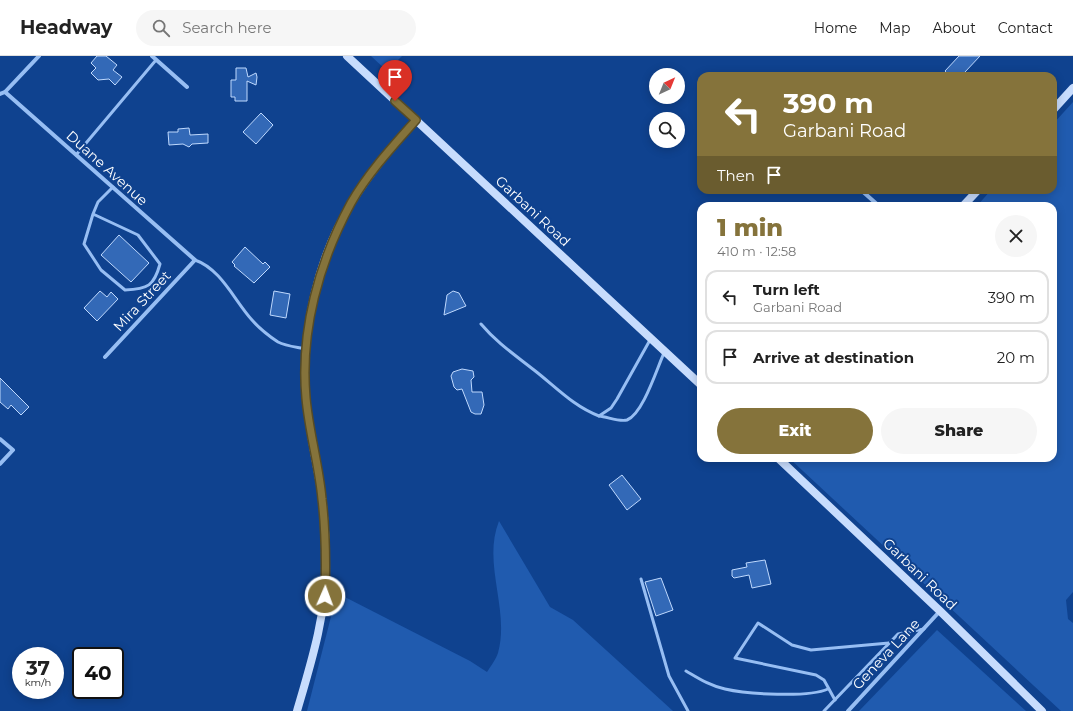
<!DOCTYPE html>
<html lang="en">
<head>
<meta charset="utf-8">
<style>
  :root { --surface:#fff; --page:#f6f6f6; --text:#222; --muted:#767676; --line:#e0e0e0; --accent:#85733b }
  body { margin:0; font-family:Montserrat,sans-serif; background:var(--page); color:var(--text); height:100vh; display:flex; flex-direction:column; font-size:15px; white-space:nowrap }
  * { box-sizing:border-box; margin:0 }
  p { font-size:13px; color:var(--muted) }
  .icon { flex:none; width:22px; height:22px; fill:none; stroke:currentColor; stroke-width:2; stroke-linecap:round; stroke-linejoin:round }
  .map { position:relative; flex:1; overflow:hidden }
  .side { position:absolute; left:697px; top:146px; width:360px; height:260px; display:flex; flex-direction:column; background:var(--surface); border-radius:12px; box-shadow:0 2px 10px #0003 }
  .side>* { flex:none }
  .banner { position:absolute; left:697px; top:16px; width:360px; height:122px; border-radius:12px; box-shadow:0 2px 10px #0003; background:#85733b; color:#fff; overflow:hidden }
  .needle { width:26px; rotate:43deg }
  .buttons { position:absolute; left:649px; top:12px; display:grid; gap:8px }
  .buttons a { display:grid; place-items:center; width:36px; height:36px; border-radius:50%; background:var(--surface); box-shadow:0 2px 10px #0003; font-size:20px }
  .speed { position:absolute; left:12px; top:591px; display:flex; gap:8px; font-size:20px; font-weight:700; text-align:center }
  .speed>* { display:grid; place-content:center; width:52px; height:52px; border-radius:50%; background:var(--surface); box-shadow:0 2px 10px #0003; line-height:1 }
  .speed small { font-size:10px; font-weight:400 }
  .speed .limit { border:2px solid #111; border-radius:6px; background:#fff; color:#111 }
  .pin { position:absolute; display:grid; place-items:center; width:34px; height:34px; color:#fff; margin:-41px -17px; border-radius:50% 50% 50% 0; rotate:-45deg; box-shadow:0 0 4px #0007 }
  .pin .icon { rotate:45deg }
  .me { position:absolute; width:44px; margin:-22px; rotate:2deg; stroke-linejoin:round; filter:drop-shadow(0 0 3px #0008) }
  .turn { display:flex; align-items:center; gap:14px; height:84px; padding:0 20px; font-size:18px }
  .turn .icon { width:52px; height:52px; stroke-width:2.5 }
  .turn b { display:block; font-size:28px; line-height:34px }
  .then { display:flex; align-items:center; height:38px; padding:0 20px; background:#0003; gap:8px; font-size:15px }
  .round { display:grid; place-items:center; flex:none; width:42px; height:42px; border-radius:21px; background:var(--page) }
  .headline { display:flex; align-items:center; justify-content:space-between; height:68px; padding:0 20px }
  h1 { font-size:24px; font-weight:800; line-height:30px; color:var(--accent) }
  .cta { display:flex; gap:8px; margin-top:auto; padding:8px 20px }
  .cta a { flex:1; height:46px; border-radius:24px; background:var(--accent); color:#fff; font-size:16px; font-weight:800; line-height:46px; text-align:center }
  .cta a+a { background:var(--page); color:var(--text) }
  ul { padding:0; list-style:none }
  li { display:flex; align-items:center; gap:12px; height:54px; margin:0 8px 6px; padding:0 12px; border:2px solid var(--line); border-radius:12px }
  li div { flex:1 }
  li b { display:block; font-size:15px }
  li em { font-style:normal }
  header { display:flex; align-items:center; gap:24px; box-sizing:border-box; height:56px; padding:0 20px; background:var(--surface); border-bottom:1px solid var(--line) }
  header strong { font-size:19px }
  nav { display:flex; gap:22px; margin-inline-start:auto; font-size:14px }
  .search { width:280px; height:36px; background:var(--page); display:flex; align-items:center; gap:10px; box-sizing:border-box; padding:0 14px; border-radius:22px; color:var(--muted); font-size:15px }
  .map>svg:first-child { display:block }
  .green { fill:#205baf }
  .building { fill:#3369b7; stroke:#bfd9fe }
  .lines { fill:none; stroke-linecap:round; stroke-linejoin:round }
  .lane { stroke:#97bef3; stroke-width:3 }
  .street { stroke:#97bef3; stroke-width:4 }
  .secondary { stroke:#c7dcfd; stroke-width:8 }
  .route-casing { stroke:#564b26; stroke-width:10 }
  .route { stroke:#85733b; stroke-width:7 }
  .labels { text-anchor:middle; stroke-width:4; stroke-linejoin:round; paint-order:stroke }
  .street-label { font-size:14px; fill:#fff; stroke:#0f428f }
</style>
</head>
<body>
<header>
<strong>Headway</strong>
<div class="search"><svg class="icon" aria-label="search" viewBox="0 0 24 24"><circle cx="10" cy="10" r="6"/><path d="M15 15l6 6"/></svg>Search here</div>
<nav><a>Home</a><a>Map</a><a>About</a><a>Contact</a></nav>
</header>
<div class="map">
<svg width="1073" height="655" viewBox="0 0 1073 655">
  <rect width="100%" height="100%" fill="#0f428f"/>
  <!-- green -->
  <g class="green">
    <polygon points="371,0 402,0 387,15"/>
    <polygon points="1073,46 1073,536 1066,544 1068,563 1073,567 1073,655 1061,655 789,402 1053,402 1053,150 977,150 991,134 1053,134 1053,68"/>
    <path d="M499,465l51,86 23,13 100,91h-366l30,-118 133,68 17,11c4,-6 9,-13 11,-19 12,-44 -16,-89 1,-132z"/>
    <polygon points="937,574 1026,655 859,655"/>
  </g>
  <!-- building -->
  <g class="building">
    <polygon points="97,0 106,0 117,9 113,14 122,21 115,29 109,23 98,24 91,17 96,12 91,7"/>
    <polygon points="959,0 980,0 965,16 969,20 950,20 945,15"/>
    <polygon points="236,12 246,12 248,21 256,17 257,21 256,29 247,25 247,45 235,45 235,41 231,41 231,24 236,24"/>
    <polygon points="261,57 273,69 256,88 243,76"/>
    <polygon points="189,72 190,79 208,78 208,87 192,88 189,91 183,88 169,89 168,76 178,76 178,73"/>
    <polygon points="119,179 149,207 131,226 101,199"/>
    <polygon points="245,191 263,208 265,206 270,211 254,227 234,210 235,209 232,206"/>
    <polygon points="100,235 107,241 111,236 118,243 97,265 84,252"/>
    <polygon points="274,235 290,238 286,262 270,259"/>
    <polygon points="453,235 459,237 466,250 444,259 447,239"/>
    <polygon points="462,313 473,315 474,321 471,324 472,336 482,336 484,349 481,358 475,358 471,356 462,333 457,334 454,331 451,320 453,316"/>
    <polygon points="0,322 29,351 21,359 11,349 8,353 0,346"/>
    <polygon points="622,419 641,443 627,454 609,429"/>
    <polygon points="765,504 771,528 752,532 749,519 734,522 732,520 732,514 747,511 746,507"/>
    <polygon points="661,522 673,554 656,560 645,526"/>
  </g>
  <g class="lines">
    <!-- lane -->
    <g class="lane">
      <polyline points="76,99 156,4"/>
      <path d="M93,158l-9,30 17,26 24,20c23,-1 29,-4 35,-26l-22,-29 -45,-21 5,-12 15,-15"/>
      <path d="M195,204c26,9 39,40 57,60 7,8 17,16 26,22 8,4 18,5 27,7"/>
      <path d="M481,268c16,19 34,31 53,46 22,17 39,36 65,46l12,-8 6,-9 33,-59"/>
      <path d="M599,360c9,1 20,6 28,4 16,-6 30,-52 37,-67"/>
      <polyline points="641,523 669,620 688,655"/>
      <path d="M686,615c12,7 24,15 39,18 22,5 83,9 103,0"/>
      <polyline points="835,644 824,624 816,619 735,602 758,567 792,589 811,594 889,587"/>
      <polyline points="824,655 898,578 924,573"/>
    </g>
    <!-- street -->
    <g class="street">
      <polyline points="152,0 187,31"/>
      <polyline points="5,36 195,204 105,301"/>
      <polyline points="0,38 5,36 39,0"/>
      <polyline points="861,134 879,150"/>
      <polyline points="0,383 13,394 0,408"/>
      <polyline points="848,655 940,555"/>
    </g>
    <!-- secondary -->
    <g class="secondary">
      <polyline points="347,0 701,329"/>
      <polyline points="1053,54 1073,32"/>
      <polyline points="963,150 978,134"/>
      <polyline points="778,402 940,555 1042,655"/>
      <path d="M297,655c14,-48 29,-95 29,-145 0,-22 -1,-46 -4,-69 -5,-33 -13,-66 -16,-99 -5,-66 11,-140 46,-196 18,-30 41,-56 64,-82"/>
    </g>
  </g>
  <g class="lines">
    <!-- route casing -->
    <g class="route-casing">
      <path id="route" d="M325,540c1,-32 1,-64 -3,-97 -3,-34 -13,-67 -16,-101 -6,-67 13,-136 45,-195 17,-30 42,-57 65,-83l-21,-19"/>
    </g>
    <!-- route -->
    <use href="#route" class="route"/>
  </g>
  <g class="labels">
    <!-- street labels -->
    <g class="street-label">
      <text transform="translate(107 112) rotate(42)" y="5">Duane Avenue</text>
      <text transform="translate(533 155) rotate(43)" y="5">Garbani Road</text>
      <text transform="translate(142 245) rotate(-47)" y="5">Mira Street</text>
      <text transform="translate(920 518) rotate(44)" y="5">Garbani Road</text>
      <text transform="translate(886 598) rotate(-47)" y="5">Geneva Lane</text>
    </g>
  </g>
</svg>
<div class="buttons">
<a><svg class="needle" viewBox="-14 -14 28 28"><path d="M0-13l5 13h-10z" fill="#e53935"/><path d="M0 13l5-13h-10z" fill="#767676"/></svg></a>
<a><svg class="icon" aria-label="search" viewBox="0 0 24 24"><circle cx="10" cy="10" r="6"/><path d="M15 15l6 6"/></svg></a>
</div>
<div class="speed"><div>37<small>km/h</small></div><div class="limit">40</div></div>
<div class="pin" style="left:395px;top:45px;background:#d93025"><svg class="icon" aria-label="arrive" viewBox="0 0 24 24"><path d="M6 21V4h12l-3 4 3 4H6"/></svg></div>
<svg class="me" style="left:325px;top:540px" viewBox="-20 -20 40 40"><circle r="17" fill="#85733b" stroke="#fff" stroke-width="3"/><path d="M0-11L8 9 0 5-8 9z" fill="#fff"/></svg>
<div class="banner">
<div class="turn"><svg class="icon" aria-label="left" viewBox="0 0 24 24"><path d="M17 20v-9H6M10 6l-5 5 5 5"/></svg><div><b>390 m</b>Garbani Road</div></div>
<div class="then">Then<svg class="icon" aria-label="arrive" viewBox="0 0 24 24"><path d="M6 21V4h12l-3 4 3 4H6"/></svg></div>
</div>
<section class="side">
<div class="headline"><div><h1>1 min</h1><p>410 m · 12:58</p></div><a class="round"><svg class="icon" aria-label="close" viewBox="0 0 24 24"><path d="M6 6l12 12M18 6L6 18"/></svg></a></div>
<ul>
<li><svg class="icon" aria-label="left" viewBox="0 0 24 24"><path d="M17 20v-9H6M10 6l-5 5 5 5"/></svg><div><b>Turn left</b><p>Garbani Road</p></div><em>390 m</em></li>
<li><svg class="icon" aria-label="arrive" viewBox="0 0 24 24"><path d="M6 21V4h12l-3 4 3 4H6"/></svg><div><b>Arrive at destination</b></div><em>20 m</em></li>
</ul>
<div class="cta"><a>Exit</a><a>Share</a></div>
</section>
</div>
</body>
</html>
